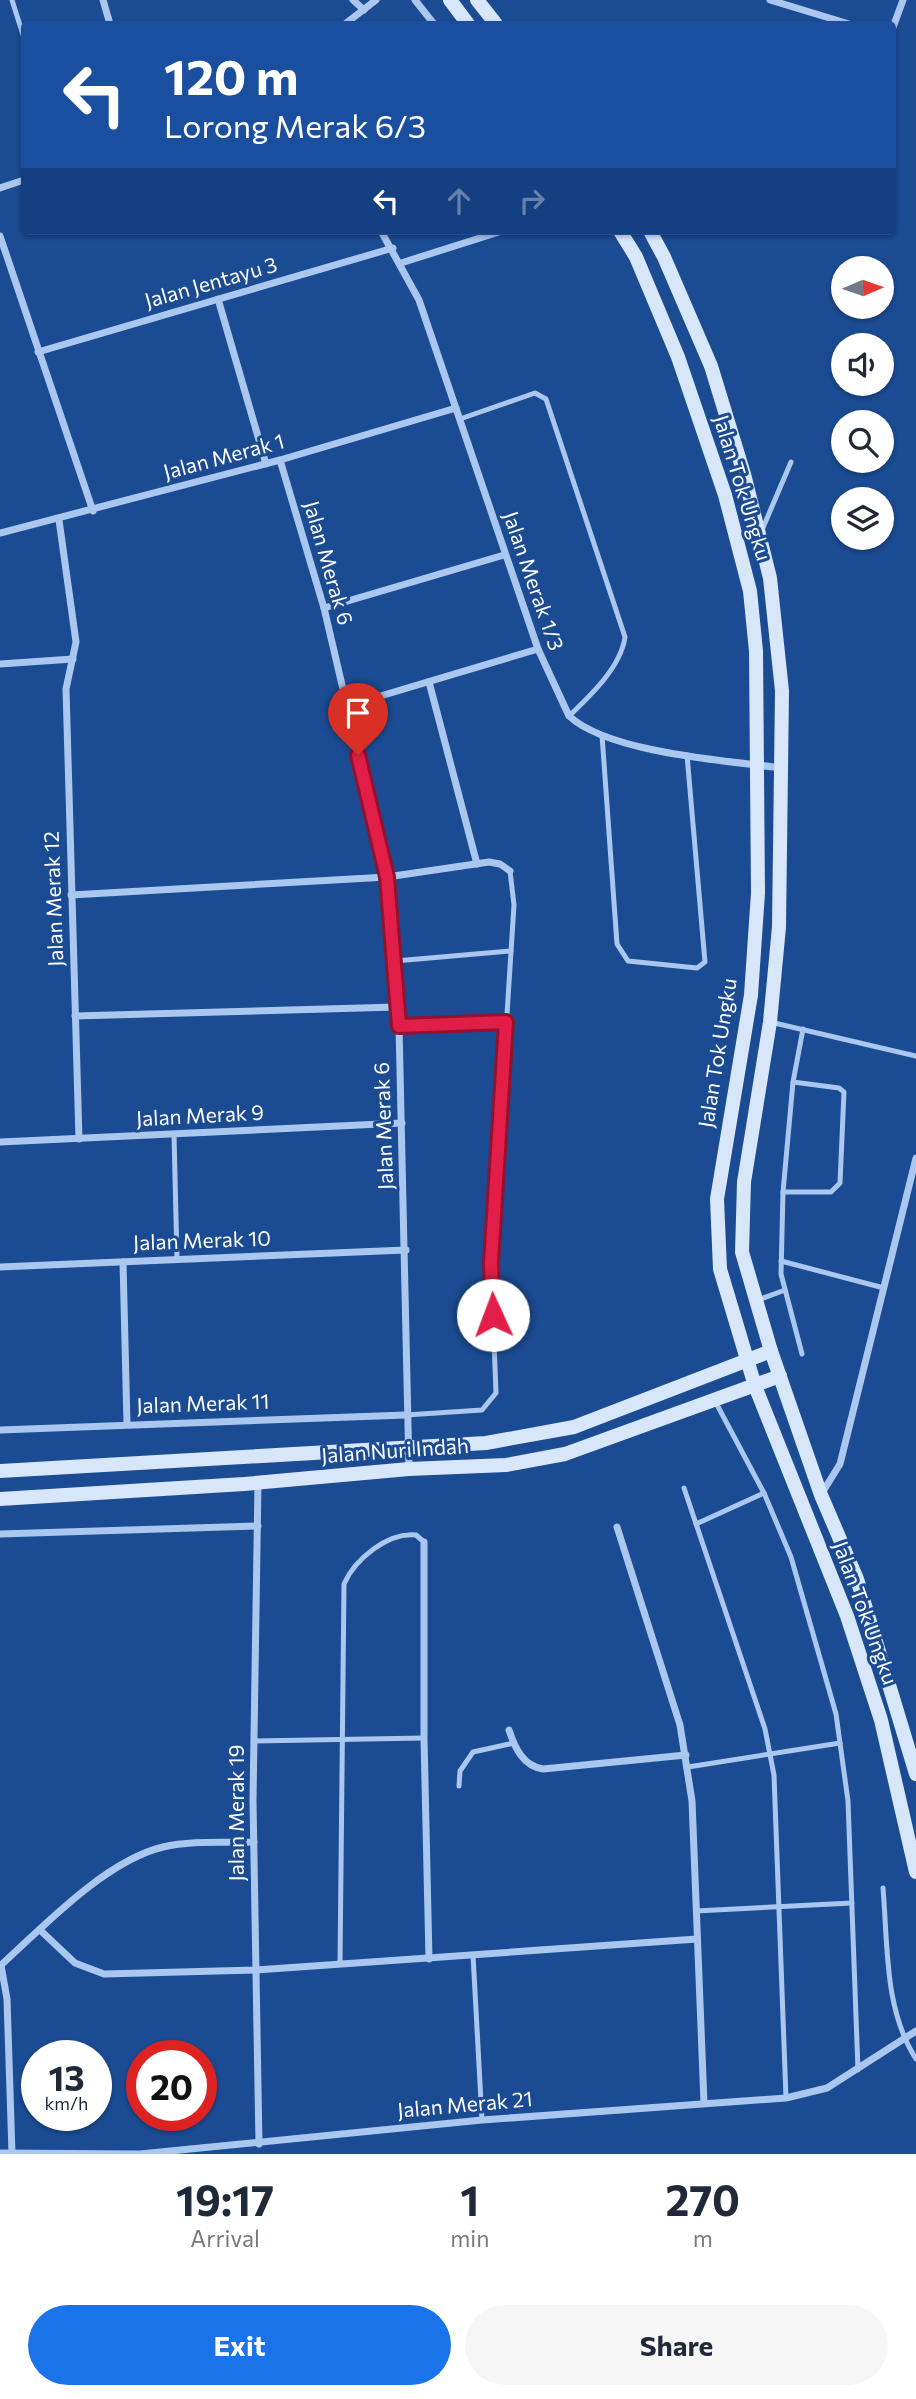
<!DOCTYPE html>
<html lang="en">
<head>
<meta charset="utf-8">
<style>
  :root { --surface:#fff; --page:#f6f6f7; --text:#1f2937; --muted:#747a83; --accent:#1a73e8 }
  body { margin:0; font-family:Commissioner,sans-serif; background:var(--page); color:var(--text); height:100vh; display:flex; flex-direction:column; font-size:26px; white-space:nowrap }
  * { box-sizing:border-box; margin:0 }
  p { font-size:23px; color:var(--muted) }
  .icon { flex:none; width:38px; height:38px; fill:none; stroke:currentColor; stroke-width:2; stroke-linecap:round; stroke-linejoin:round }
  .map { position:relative; height:2154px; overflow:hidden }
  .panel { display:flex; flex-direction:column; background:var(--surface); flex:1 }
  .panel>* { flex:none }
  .banner { position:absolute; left:21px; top:21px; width:875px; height:214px; border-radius:7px; box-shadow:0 2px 5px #0004; background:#1a4fa0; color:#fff; overflow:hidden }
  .needle { width:46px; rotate:88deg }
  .fabs { position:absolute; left:831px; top:256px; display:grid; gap:14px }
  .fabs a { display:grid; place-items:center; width:63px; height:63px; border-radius:50%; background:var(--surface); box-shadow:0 2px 5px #0004; font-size:35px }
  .speed { position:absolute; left:21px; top:2040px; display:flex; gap:14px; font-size:35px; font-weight:700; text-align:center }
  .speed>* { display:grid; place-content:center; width:91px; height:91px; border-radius:50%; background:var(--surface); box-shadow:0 2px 5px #0004; line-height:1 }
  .speed small { font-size:18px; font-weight:400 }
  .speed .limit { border:10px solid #d22; background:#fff; color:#111 }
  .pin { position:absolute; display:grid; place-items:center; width:60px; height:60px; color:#fff; margin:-72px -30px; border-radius:50% 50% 50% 0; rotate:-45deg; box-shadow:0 0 7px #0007 }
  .pin .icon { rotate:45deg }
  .me { position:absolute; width:77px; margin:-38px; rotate:358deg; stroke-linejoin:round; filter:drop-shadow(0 0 5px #0008) }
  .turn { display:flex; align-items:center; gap:24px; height:147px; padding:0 28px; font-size:32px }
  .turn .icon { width:91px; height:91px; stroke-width:2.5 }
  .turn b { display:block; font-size:49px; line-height:60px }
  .lanes { display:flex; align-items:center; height:66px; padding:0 28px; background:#0003; justify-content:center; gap:35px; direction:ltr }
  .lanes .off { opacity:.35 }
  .eta { display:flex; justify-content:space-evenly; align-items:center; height:119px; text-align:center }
  .eta b { font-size:42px; font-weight:700; line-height:49px }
  .button { display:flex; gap:14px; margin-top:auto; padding:14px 28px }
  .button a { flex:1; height:80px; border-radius:42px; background:var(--accent); color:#fff; font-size:28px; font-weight:700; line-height:80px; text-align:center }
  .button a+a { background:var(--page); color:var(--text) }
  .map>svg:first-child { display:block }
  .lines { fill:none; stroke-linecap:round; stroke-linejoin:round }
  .service { stroke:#aac7ef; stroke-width:5 }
  .minor { stroke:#aac7ef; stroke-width:7 }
  .secondary { stroke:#d8e6fa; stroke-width:14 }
  .route-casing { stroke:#92132f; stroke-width:18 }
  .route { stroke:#e11d48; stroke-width:12 }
  .labels { text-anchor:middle; stroke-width:6; stroke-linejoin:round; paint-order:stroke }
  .street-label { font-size:21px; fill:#fff; stroke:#1b4b92 }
</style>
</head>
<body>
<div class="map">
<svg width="916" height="2154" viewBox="0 0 916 2154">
  <rect width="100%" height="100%" fill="#1b4b92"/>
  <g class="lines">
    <!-- service -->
    <g class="service">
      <polyline points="12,0 24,38"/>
      <path d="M460,419l75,-26 11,6 79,238c-4,30 -35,59 -56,79"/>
      <polyline points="762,530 791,462"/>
      <polyline points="602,735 617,944 628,961 697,968 705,962 687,755"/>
      <polyline points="395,961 511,951"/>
      <polyline points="770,1022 916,1056"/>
      <polyline points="174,1134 177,1260"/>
      <polyline points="783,1192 831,1192 840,1183 844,1092 839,1088 793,1082"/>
      <polyline points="781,1261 884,1288"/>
      <polyline points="758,1300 785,1290"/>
      <polyline points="802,1354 781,1274 783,1192 793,1082 803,1029"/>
      <polyline points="715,1401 764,1493 791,1557 836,1714 848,1801 858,2070"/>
      <polyline points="406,1415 482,1410 496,1393 491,1263 514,905 510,871"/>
      <polyline points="684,1488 765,1729 774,1775 786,2098"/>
      <polyline points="696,1524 764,1493"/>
      <polyline points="254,1741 424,1738"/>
      <polyline points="688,1767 840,1743"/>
      <polyline points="459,1786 460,1771 473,1752 514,1743"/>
      <path d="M883,1888c5,58 1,121 33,171"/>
      <polyline points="696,1911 852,1903"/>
      <polyline points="473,1955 482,2120"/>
      <path d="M340,1964l4,-380c11,-25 44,-52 72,-49l8,7"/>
    </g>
    <!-- minor -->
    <g class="minor">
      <polyline points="103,0 110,24"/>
      <polyline points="353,0 364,10"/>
      <polyline points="415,0 434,24"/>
      <polyline points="770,0 849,24"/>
      <polyline points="345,24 376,0"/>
      <polyline points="892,30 903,0"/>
      <polyline points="0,188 24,180"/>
      <path d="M381,231l38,69 119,349 31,67c40,37 159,45 213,52"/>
      <polyline points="0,236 93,511"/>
      <polyline points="401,263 502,231"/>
      <polyline points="218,299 266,464"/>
      <polyline points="38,352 393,248"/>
      <polyline points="280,460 324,608 387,877 399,1026 409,1469"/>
      <polyline points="59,520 76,642 66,689 79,1139"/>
      <polyline points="0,533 280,460 456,408"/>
      <polyline points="324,608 504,555"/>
      <polyline points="0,664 73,659"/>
      <polyline points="429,682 477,864"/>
      <polyline points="347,706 538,649"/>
      <polyline points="71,895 387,877 489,862 500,864 510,871"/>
      <polyline points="75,1016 397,1007"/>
      <polyline points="399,1026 506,1022"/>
      <polyline points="0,1142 402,1123"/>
      <polyline points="123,1262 127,1424"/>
      <polyline points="0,1267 406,1250"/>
      <polyline points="0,1430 406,1415"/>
      <polyline points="258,1483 253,1801 259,2144"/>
      <polyline points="822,1493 840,1464 916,1158"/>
      <polyline points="617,1527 680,1725 692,1801 704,2103"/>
      <polyline points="0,1534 258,1526"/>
      <polyline points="424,1542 424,1738 429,1959"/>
      <path d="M509,1730c6,18 14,36 34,39l143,-14"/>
      <polyline points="40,1930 75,1963 104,1974 256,1970 697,1939"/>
      <polyline points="1,1965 7,1999 12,2153"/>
      <path d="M0,1966c44,-40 105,-105 163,-119 29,-7 61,-4 91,-5"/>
      <polyline points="0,2153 140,2154 482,2120 786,2098 827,2088 916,2031"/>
    </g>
    <!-- secondary -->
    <g class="secondary">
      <polyline points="450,0 468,24"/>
      <polyline points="477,0 496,24"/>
      <polyline points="620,231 636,257 678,357 725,495 750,591 756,651 758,893 751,995 717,1199 720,1269 755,1386 847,1616 881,1720 916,1872"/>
      <polyline points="650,231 664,257 711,366 744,474 770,578 782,691 779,927 770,1022 744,1182 742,1252 771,1351 821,1495 857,1579 916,1774"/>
      <polyline points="0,1471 486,1443 574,1427 771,1351"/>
      <polyline points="0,1499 244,1484 409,1469 506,1465 565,1454 780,1376"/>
    </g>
  </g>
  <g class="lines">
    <!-- route casing -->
    <g class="route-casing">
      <polyline id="route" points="358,755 387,877 399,1026 506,1022 491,1263 493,1315"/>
    </g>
    <!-- route -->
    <use href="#route" class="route"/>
  </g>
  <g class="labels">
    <!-- street labels -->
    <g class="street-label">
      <text transform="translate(211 283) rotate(-16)" y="7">Jalan Jentayu 3</text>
      <text transform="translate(224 457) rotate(-15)" y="7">Jalan Merak 1</text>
      <text transform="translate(742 488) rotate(73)" y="7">Jalan Tok Ungku</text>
      <text transform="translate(328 563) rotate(74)" y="7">Jalan Merak 6</text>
      <text transform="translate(533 581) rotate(71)" y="7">Jalan Merak 1/3</text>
      <text transform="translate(54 899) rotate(-92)" y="7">Jalan Merak 12</text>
      <text transform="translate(718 1053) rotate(-81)" y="7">Jalan Tok Ungku</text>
      <text transform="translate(200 1116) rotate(-3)" y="7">Jalan Merak 9</text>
      <text transform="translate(384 1126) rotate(-92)" y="7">Jalan Merak 6</text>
      <text transform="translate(202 1241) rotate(-2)" y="7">Jalan Merak 10</text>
      <text transform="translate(203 1404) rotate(-2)" y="7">Jalan Merak 11</text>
      <text transform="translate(395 1451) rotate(-4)" y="7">Jalan Nuri Indah</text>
      <text transform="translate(865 1613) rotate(70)" y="7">Jalan Tok Ungku</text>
      <text transform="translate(237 1813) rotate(-90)" y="7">Jalan Merak 19</text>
      <text transform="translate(465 2105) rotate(-5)" y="7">Jalan Merak 21</text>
    </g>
  </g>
</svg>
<div class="fabs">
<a><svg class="needle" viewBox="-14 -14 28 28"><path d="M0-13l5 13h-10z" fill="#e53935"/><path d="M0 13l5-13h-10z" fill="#747a83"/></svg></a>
<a><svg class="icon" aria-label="sound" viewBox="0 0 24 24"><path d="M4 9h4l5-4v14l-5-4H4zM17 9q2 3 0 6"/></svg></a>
<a><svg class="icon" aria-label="search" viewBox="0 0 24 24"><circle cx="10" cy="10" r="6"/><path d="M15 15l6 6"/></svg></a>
<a><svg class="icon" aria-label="layers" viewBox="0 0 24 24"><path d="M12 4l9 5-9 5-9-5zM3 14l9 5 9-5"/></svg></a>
</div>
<div class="speed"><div>13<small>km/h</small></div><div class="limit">20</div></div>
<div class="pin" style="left:358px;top:755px;background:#d93025"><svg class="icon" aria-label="arrive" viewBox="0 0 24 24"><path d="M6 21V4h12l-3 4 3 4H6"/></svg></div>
<svg class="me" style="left:493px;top:1315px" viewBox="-20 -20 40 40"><circle r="19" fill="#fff"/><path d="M0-13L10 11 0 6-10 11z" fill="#e11d48"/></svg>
<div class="banner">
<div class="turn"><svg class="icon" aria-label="left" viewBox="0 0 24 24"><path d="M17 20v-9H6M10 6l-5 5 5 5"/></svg><div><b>120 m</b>Lorong Merak 6/3</div></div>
<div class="lanes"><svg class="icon" aria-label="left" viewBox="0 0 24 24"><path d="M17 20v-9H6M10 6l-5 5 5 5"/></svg><svg class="icon off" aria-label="ahead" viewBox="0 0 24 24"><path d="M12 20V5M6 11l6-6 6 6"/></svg><svg class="icon off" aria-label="right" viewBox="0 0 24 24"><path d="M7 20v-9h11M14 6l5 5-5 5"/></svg></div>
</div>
</div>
<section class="panel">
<div class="eta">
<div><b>19:17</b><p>Arrival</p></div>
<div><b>1</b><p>min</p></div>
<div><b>270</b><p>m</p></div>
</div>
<div class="button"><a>Exit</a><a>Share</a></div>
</section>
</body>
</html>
